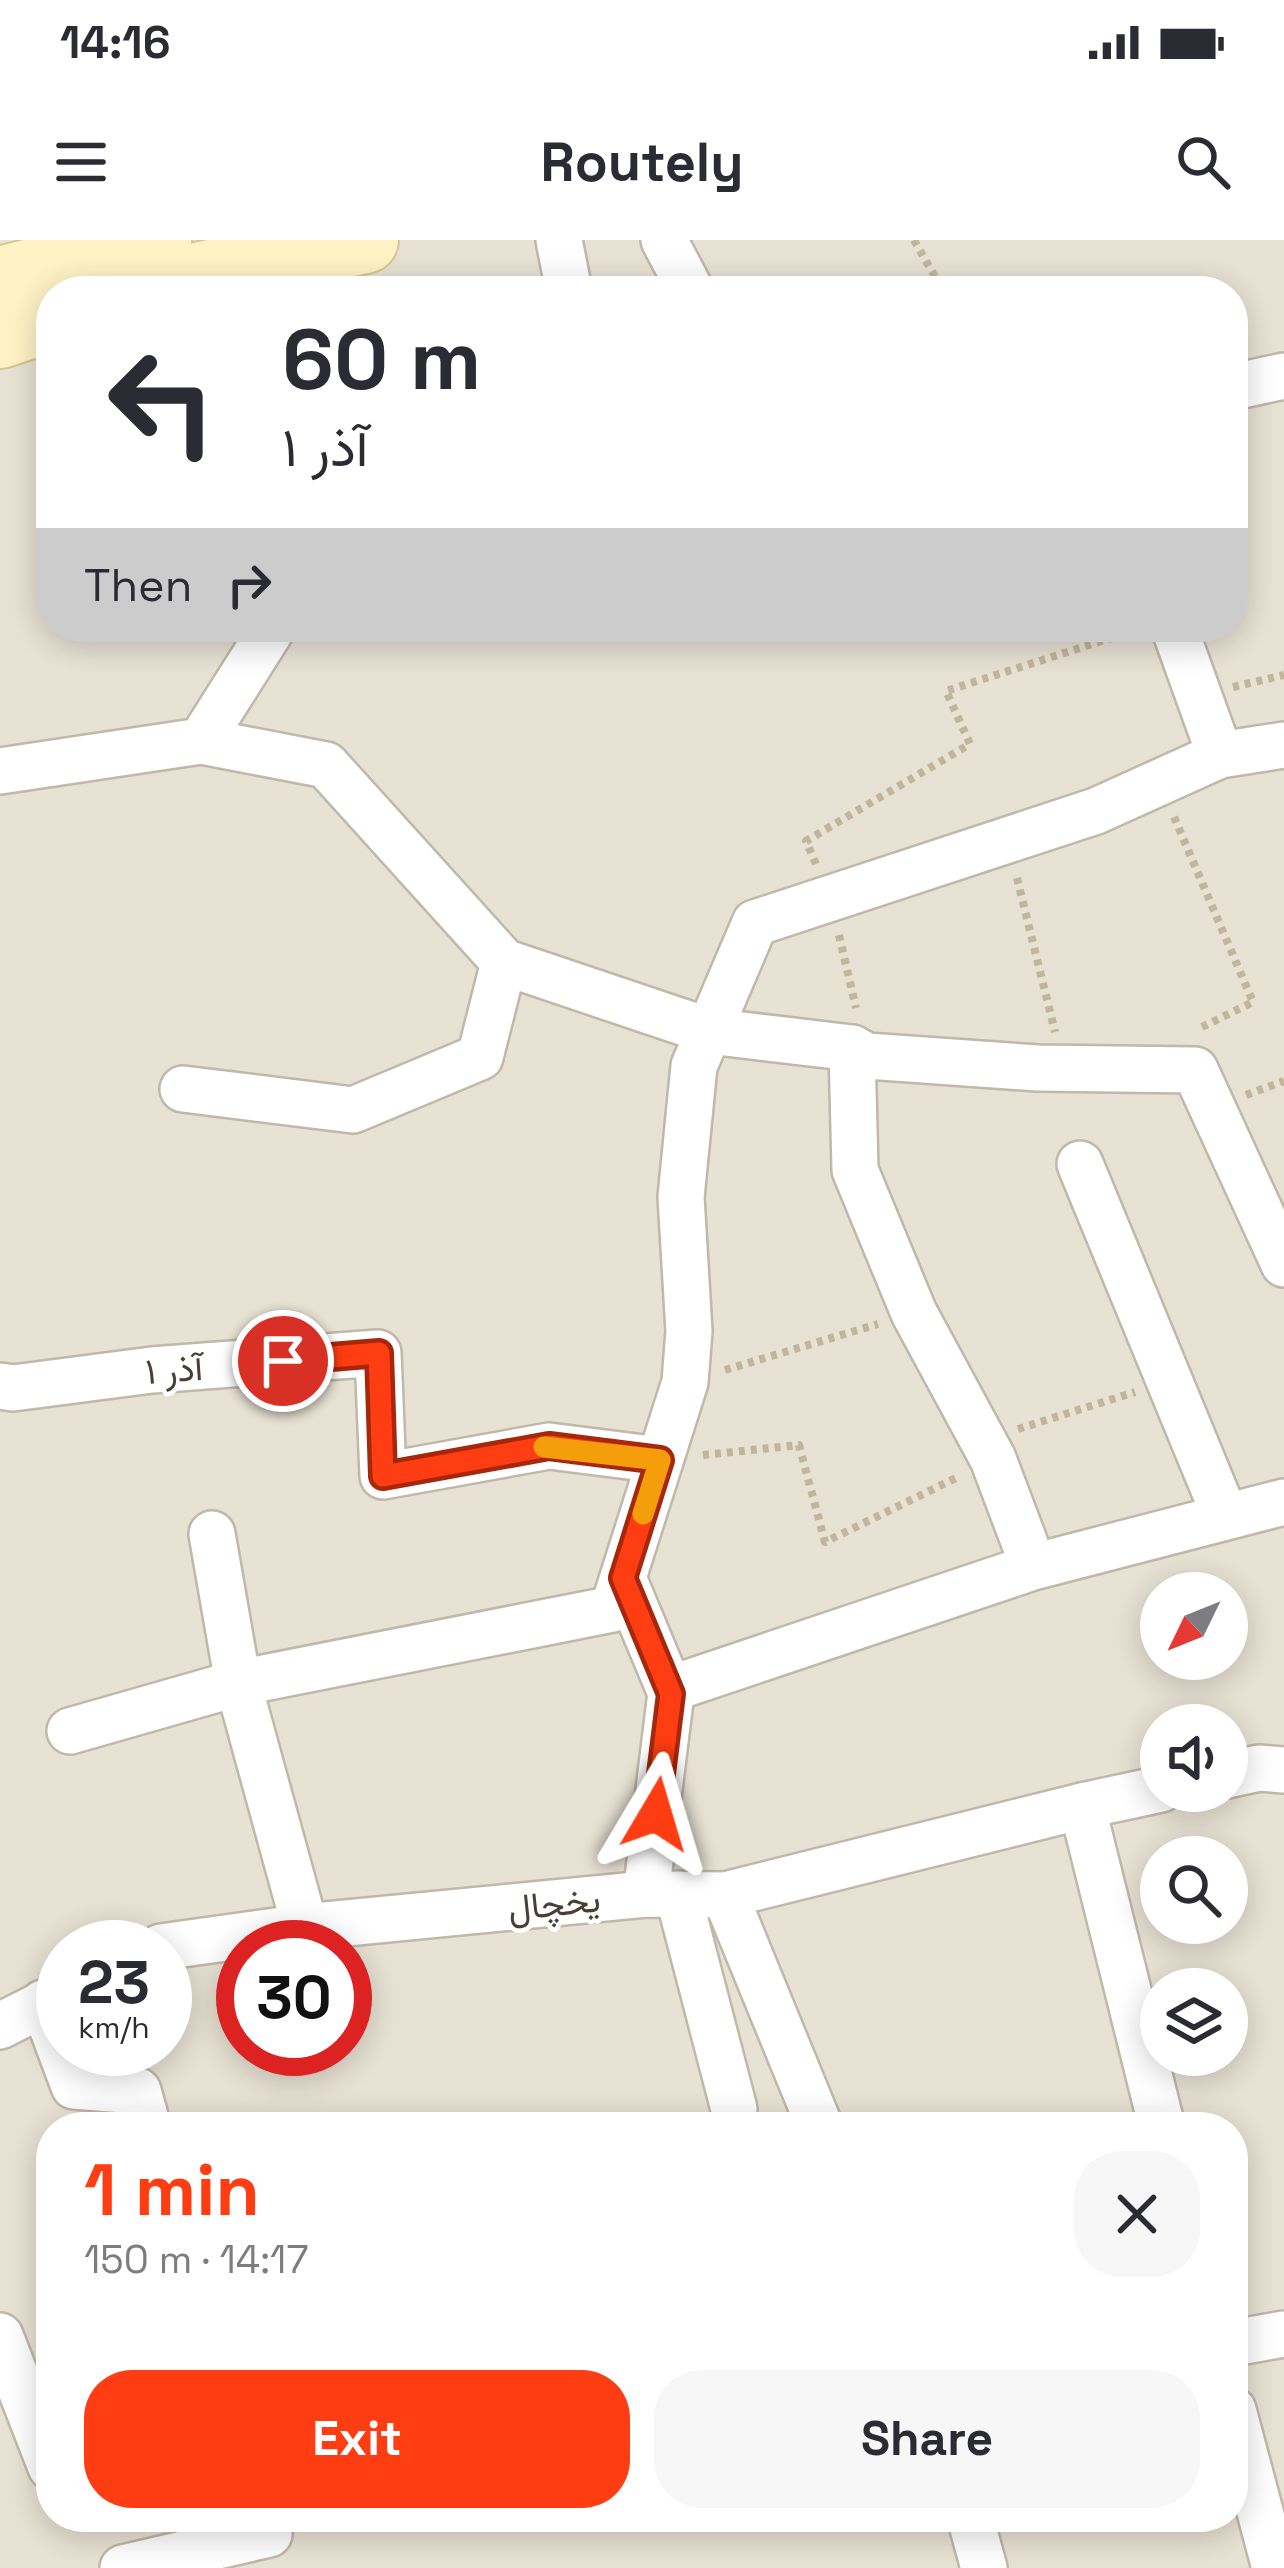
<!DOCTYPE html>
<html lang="en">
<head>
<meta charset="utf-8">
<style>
  :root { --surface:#fff; --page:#f7f7f7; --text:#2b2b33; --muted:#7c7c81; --accent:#ff3d12 }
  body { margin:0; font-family:"Space Grotesk",Vazirmatn,sans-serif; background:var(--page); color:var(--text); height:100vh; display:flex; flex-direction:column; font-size:45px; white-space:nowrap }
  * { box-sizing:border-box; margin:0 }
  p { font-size:39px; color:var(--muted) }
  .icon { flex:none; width:66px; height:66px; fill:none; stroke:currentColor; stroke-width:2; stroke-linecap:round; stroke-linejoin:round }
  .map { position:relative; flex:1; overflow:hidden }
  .drawer { position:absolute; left:36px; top:1872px; width:1212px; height:420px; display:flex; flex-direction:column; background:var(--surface); border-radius:48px; box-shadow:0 6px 30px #0003 }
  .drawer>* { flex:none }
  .top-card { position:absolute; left:36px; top:36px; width:1212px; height:366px; border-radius:48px; box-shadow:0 6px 30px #0003; background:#fff; color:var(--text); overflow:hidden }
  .needle { width:78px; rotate:227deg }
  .controls { position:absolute; left:1140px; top:1332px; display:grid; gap:24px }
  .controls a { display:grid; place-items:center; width:108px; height:108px; border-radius:50%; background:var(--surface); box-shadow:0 6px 30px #0003; font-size:60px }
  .speed { position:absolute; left:36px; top:1680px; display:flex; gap:24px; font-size:60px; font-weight:700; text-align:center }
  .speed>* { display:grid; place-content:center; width:156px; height:156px; border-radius:50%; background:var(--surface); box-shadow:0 6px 30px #0003; line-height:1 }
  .speed small { font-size:30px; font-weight:400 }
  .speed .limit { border:18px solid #d22; background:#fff; color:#111 }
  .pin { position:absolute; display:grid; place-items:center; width:102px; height:102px; color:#fff; margin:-51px; border:6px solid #fff; border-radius:50%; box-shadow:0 3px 12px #0007 }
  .me { position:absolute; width:132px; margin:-66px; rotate:7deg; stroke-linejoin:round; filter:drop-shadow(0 0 9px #0008) }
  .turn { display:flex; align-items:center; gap:42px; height:252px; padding:0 48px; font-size:54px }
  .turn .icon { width:156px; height:156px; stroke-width:2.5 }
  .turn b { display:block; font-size:84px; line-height:102px }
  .then { display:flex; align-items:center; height:114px; padding:0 48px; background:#0003; gap:24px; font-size:45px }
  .round { display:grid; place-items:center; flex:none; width:126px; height:126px; border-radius:48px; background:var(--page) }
  .headline { display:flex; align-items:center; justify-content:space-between; height:204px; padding:0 48px }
  h1 { font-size:72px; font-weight:700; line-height:90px; color:var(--accent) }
  .cta { display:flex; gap:24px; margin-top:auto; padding:24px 48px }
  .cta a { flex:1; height:138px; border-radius:48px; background:var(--accent); color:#fff; font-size:48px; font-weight:700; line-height:138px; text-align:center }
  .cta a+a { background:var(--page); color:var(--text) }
  .status { display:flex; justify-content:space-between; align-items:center; height:84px; padding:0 60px; background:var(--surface); direction:ltr }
  .status svg { height:33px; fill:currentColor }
  header { display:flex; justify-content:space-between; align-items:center; height:156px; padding:0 48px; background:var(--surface); font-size:54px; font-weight:700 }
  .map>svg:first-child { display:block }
  .residential { fill:#e8e2d4; fill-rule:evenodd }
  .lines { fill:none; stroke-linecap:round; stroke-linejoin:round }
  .minor-casing { stroke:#c0b8a9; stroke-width:50 }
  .secondary-casing { stroke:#d6c694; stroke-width:70 }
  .path { stroke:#c2b599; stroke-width:8; stroke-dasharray:6 6; stroke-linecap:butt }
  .minor { stroke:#fff; stroke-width:45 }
  .secondary { stroke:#fff3c5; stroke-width:66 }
  .route-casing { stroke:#a6280c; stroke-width:30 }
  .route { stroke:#ff3d12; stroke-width:21 }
  .slow { stroke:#f59e0b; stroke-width:21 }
  .labels { text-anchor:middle; stroke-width:9; stroke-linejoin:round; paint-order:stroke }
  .street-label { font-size:36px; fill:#474135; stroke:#fff }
</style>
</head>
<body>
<div class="status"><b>14:16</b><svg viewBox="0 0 49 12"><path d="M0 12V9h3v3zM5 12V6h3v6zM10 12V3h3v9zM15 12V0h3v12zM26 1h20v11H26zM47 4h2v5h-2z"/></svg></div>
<header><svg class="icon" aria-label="menu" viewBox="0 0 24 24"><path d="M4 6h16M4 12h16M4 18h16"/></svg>Routely<svg class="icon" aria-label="search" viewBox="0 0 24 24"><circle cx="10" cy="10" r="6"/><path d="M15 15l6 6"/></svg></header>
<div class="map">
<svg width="1284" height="2328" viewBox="0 0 1284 2328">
  <rect width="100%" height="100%" fill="#f4f0e6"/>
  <!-- residential -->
  <path class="residential" d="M0,0h1284v2328h-1284zM51,51h1182v336h-1182zM1161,1353h66v66h-66zM1161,1485h66v66h-66zM1161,1617h66v66h-66zM63,1707h102v102h-102zM243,1707h102v102h-102zM1161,1749h66v66h-66zM51,1887h1182v390h-1182z"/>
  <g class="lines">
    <!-- minor casing -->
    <g class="minor-casing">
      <g id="minor">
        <polyline points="559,0 569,51"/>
        <polyline points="664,0 691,51"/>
        <polyline points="1233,147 1284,136"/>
        <polyline points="1174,387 1220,515"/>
        <polyline points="201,501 326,525 504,722 709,791 852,808 867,816 1038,828 1195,830 1284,1024"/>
        <polyline points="0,531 201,501 273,387"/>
        <polyline points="852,808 855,930 914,1073 993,1219 1025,1304"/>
        <polyline points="183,849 353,870 480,817 504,722"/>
        <polyline points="1080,924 1225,1276"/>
        <polyline points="0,1146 13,1148 152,1130 378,1113 383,1236 549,1206 660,1220"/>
        <polyline points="212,1294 238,1443 305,1687"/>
        <polyline points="623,1338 671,1453 646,1654"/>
        <polyline points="670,1449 1033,1327 1284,1262"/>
        <polyline points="70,1491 238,1443 613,1369 685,1142 689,1091 681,957 694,826 755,683 1096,571 1220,515 1284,505"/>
        <polyline points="1227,1535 1259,1528 1284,1530"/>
        <polyline points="1082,1566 1161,1549"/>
        <polyline points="678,1654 734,1869"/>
        <polyline points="725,1655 820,1887"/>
        <polyline points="161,1707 305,1687 646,1654 725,1655 1082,1566 1162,1887"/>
        <polyline points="43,1763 74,1846 138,1851 148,1887"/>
        <polyline points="0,1786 63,1754"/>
        <polyline points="0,2096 51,2227"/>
        <polyline points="1233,2103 1284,2094"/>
        <polyline points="1233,2170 1275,2328"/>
        <polyline points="970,2277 984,2328"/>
        <polyline points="123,2328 269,2294 268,2277"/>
      </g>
    </g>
    <!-- secondary casing -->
    <g class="secondary-casing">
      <g id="secondary">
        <polyline points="0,40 158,0"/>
        <polyline points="143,51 197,36 365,0"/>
        <polyline points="0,95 51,78"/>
      </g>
    </g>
    <!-- path -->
    <g class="path">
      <polyline points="914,0 943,51"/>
      <polyline points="1058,51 1082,44 1084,51"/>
      <polyline points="1233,447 1284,435"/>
      <polyline points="1174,577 1253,762 1200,788"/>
      <polyline points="816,624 806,601 970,504 946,451 1139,389"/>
      <polyline points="1017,638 1055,792"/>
      <polyline points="839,695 856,768"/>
      <polyline points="1246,855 1284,841"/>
      <polyline points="725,1130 878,1084"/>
      <polyline points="1018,1189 1135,1152"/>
      <polyline points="703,1215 799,1205 825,1302 958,1237"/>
    </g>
    <!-- minor -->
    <use href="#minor" class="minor"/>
    <!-- secondary -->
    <use href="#secondary" class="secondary"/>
  </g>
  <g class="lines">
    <!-- route casing -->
    <g class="route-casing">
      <polyline id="route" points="283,1121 379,1113 383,1236 549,1206 660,1220 623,1338 671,1454 656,1574"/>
    </g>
    <!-- route -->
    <use href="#route" class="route"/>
    <!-- slow -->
    <polyline class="slow" points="544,1207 660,1220 643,1274"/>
  </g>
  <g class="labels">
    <!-- street labels -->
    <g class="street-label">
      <text transform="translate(174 1129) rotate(-4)" y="13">آذر ۱</text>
      <text transform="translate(554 1663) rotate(-6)" y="13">یخچال</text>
    </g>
  </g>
</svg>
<div class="controls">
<a><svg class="needle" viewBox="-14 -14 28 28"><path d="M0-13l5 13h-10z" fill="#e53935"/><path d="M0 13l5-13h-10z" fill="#7c7c81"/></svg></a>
<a><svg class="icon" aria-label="sound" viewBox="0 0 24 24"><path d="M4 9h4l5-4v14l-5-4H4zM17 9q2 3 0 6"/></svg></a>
<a><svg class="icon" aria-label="search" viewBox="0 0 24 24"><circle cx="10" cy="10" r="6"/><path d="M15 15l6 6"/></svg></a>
<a><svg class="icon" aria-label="layers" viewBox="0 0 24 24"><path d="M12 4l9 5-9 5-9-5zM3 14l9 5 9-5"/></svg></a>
</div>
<div class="speed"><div>23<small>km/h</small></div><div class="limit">30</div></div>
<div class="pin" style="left:283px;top:1121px;background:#d93025"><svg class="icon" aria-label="arrive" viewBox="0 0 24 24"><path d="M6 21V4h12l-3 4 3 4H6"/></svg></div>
<svg class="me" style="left:656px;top:1574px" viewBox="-20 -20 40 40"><path d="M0-17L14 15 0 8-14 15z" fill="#ff3d12" stroke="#fff" stroke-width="4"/></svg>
<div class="top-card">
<div class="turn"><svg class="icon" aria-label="left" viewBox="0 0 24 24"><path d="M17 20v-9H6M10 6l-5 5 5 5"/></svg><div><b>60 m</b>آذر ۱</div></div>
<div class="then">Then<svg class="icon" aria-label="right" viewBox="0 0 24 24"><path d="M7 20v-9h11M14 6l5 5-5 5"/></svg></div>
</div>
<section class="drawer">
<div class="headline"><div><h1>1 min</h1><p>150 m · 14:17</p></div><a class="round"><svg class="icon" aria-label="close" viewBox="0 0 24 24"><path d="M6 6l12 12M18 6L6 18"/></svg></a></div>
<div class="cta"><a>Exit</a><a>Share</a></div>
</section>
</div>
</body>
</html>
